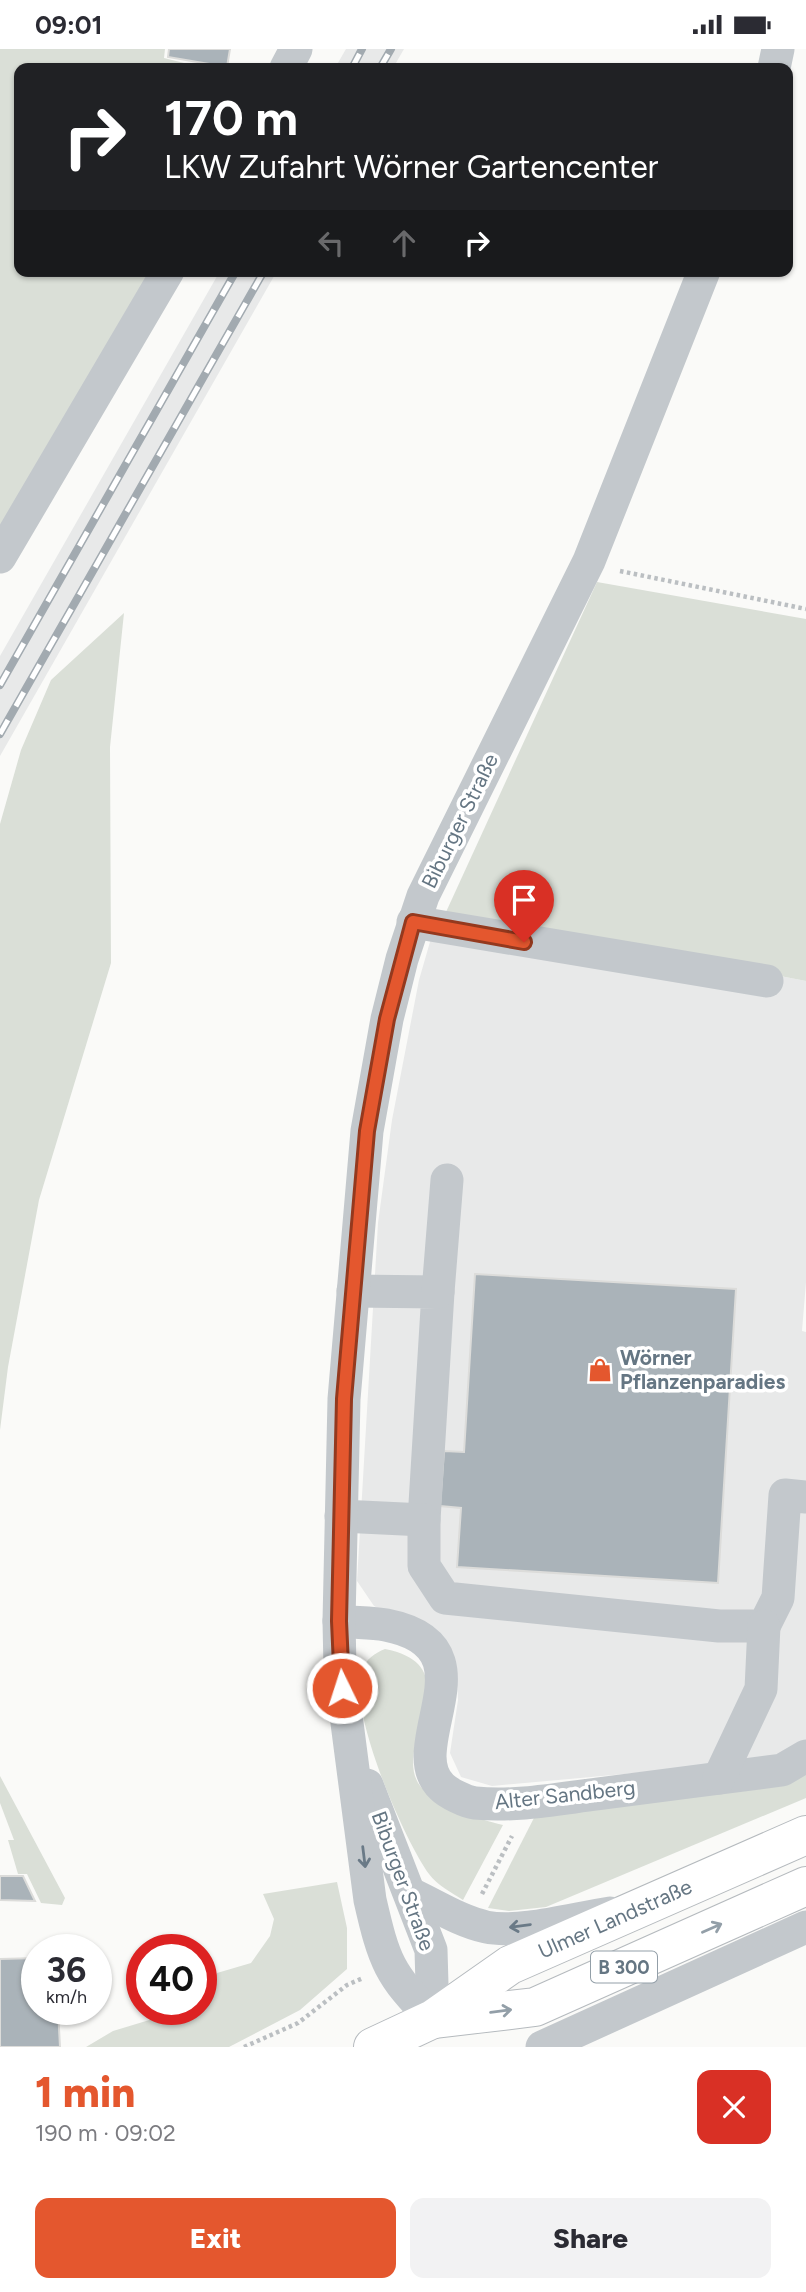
<!DOCTYPE html>
<html lang="en">
<head>
<meta charset="utf-8">
<style>
  :root { --surface:#fff; --page:#f2f2f3; --text:#2b2b33; --muted:#7c7c81; --accent:#e4572e }
  body { margin:0; font-family:Figtree,sans-serif; background:var(--page); color:var(--text); height:100vh; display:flex; flex-direction:column; font-size:26px; white-space:nowrap }
  * { box-sizing:border-box; margin:0 }
  p { font-size:23px; color:var(--muted) }
  .icon { flex:none; width:38px; height:38px; fill:none; stroke:currentColor; stroke-width:2; stroke-linecap:round; stroke-linejoin:round }
  .map { position:relative; height:1998px; overflow:hidden }
  .sheet { display:flex; flex-direction:column; background:var(--surface); flex:1 }
  .sheet>* { flex:none }
  .hud { position:absolute; left:14px; top:14px; width:779px; height:214px; border-radius:14px; box-shadow:0 2px 5px #0004; background:#202124; color:#fff; overflow:hidden }
  .speed { position:absolute; left:21px; top:1885px; display:flex; gap:14px; font-size:35px; font-weight:700; text-align:center }
  .speed>* { display:grid; place-content:center; width:91px; height:91px; border-radius:50%; background:var(--surface); box-shadow:0 2px 5px #0004; line-height:1 }
  .speed small { font-size:18px; font-weight:400 }
  .speed .limit { border:10px solid #d22; background:#fff; color:#111 }
  .pin { position:absolute; display:grid; place-items:center; width:60px; height:60px; color:#fff; margin:-72px -30px; border-radius:50% 50% 50% 0; rotate:-45deg; box-shadow:0 0 7px #0007 }
  .pin .icon { rotate:45deg }
  .me { position:absolute; width:77px; margin:-38px; rotate:356deg; stroke-linejoin:round; filter:drop-shadow(0 0 5px #0008) }
  .turn { display:flex; align-items:center; gap:24px; height:147px; padding:0 35px; font-size:32px }
  .turn .icon { width:91px; height:91px; stroke-width:2.5 }
  .turn b { display:block; font-size:49px; line-height:60px }
  .lanes { display:flex; align-items:center; height:66px; padding:0 35px; background:#0003; justify-content:center; gap:35px; direction:ltr }
  .lanes .off { opacity:.35 }
  .round { display:grid; place-items:center; flex:none; width:74px; height:74px; border-radius:14px; background:var(--page) }
  .headline { display:flex; align-items:center; justify-content:space-between; height:119px; padding:0 35px }
  h1 { font-size:42px; font-weight:800; line-height:52px; color:var(--accent) }
  .cta { display:flex; gap:14px; margin-top:auto; padding:14px 35px }
  .cta a { flex:1; height:80px; border-radius:14px; background:var(--accent); color:#fff; font-size:28px; font-weight:800; line-height:80px; text-align:center }
  .cta a+a { background:var(--page); color:var(--text) }
  .status { display:flex; justify-content:space-between; align-items:center; height:49px; padding:0 35px; background:var(--surface); direction:ltr }
  .status svg { height:19px; fill:currentColor }
  .map>svg:first-child { display:block }
  .built { fill:#e8e9e9 }
  .green { fill:#dadfd7 }
  .building { fill:#aab3b9; stroke:#dcdcda; stroke-width:2 }
  .lines { fill:none; stroke-linecap:round; stroke-linejoin:round }
  .major-casing { stroke:#b5babe; stroke-width:40 }
  .path { stroke:#bbbfc2; stroke-width:4.5; stroke-dasharray:3.5 3.5; stroke-linecap:butt }
  .minor { stroke:#c3c8cc; stroke-width:33 }
  .major { stroke:#fff; stroke-width:38 }
  .rail-casing { stroke:#a2aab0; stroke-width:8 }
  .rail { stroke:#fff; stroke-width:5; stroke-dasharray:16; stroke-linecap:butt }
  .oneway { stroke:#6a7a87 }
  .oneway2 { stroke:#939fa8 }
  .route-casing { stroke:#94391e; stroke-width:18 }
  .route { stroke:#e4572e; stroke-width:12 }
  .labels { text-anchor:middle; stroke-width:7; stroke-linejoin:round; paint-order:stroke }
  .shield { fill:#fff; stroke:#939fa8; stroke-width:2 }
  .shield-label { font-size:19px; font-weight:bold; fill:#657683 }
  .street-label { font-size:21px; fill:#657683; stroke:#fff }
  .poi-label { font-size:21px; font-weight:bold; fill:#657683; stroke:#fff; text-anchor:start }
</style>
</head>
<body>
<div class="status"><b>09:01</b><svg viewBox="0 0 49 12"><path d="M0 12V9h3v3zM5 12V6h3v6zM10 12V3h3v9zM15 12V0h3v12zM26 1h20v11H26zM47 4h2v5h-2z"/></svg></div>
<div class="map">
<svg width="806" height="1998" viewBox="0 0 806 1998">
  <rect width="100%" height="100%" fill="#fafaf8"/>
  <!-- built -->
  <g class="built">
    <polygon points="346,0 404,0 393,19 335,19"/>
    <polygon points="220,222 277,222 0,707 0,607"/>
    <polygon points="446,863 806,932 806,1233 802,1282 806,1283 806,1696 768,1712 492,1737 461,1728 450,1704 458,1651 457,1629 397,1569 374,1557 357,1532 378,1174 392,1071 419,931 434,879"/>
  </g>
  <!-- green -->
  <g class="green">
    <polygon points="0,0 165,0 164,9 204,19 19,19 19,222 155,222 0,488"/>
    <polygon points="597,533 806,570 806,932 446,863"/>
    <polygon points="124,564 110,698 111,914 39,1151 8,1318 0,1381 0,775 21,701 51,631"/>
    <path d="M385,1600c90,18 3,98 36,138 18,22 55,31 82,38l-40,75c-11,-7 -26,-15 -34,-26 -25,-34 -82,-165 -67,-204 4,-11 13,-17 23,-21z"/>
    <polygon points="806,1721 806,1749 546,1858 509,1862 488,1859 537,1763"/>
    <polygon points="0,1727 65,1849 62,1856 41,1854 27,1825 18,1825 8,1791 14,1791 0,1754"/>
    <polygon points="337,1833 347,1879 347,1920 300,1961 229,1998 86,1998 113,1982 166,1966 168,1960 201,1960 201,1937 215,1937 217,1924 251,1914 270,1887 274,1870 263,1845"/>
  </g>
  <!-- building -->
  <g class="building">
    <polygon points="169,0 230,0 227,18 168,8"/>
    <polygon points="475,1225 736,1240 718,1534 457,1518 461,1459 440,1457 444,1402 464,1403"/>
    <polygon points="0,1827 23,1827 35,1852 0,1851"/>
    <polygon points="37,1909 37,1960 58,1960 60,1998 0,1998 0,1910"/>
  </g>
  <g class="lines">
    <!-- major casing -->
    <g class="major-casing">
      <g id="major">
        <polyline points="435,1970 535,1958 806,1837"/>
        <polyline points="373,1998 433,1970 510,1916 806,1786"/>
      </g>
    </g>
    <!-- path -->
    <g class="path">
      <polyline points="620,522 806,560"/>
      <polyline points="482,1845 512,1787"/>
      <polyline points="244,1998 298,1974 347,1936 363,1929"/>
    </g>
    <!-- minor -->
    <g class="minor">
      <polyline points="286,19 296,0"/>
      <polyline points="774,19 778,0"/>
      <polyline points="0,508 168,222"/>
      <polyline points="413,873 767,932"/>
      <polyline points="353,1242 438,1243 424,1471"/>
      <polyline points="438,1243 447,1131"/>
      <polyline points="341,1467 424,1471 424,1517 445,1549 719,1577 764,1577 778,1549 785,1446 806,1448"/>
      <path d="M339,1572c15,2 32,1 47,4 112,22 12,122 56,162 6,6 24,15 33,16 41,4 82,-4 122,-9 62,-8 123,-16 185,-24l24,-14"/>
      <polyline points="719,1729 761,1640 764,1577"/>
      <polyline points="367,1736 431,1901 433,1970"/>
      <path d="M411,1845c24,11 48,27 75,33 33,7 89,-9 124,-14"/>
      <path d="M433,1970c-44,-44 -49,-58 -63,-119l-30,-231 -1,-48 5,-222 23,-268 20,-112 15,-60 21,-63 166,-335 115,-290"/>
      <polyline points="542,1998 806,1878"/>
    </g>
    <!-- major -->
    <use href="#major" class="major"/>
    <!-- rail casing -->
    <g class="rail-casing">
      <g id="rail">
        <polyline points="352,19 362,0"/>
        <polyline points="380,19 391,0"/>
        <polyline points="0,636 236,222"/>
        <polyline points="0,685 264,222"/>
      </g>
    </g>
    <!-- rail -->
    <use href="#rail" class="rail"/>
  </g>
  <!-- one-way arrows -->
  <defs><path id="oneway-shaft" d="M-6 0H5M1.5-3L5.5 0L1.5 3" fill="none" stroke-width="1.6" stroke-linecap="round" stroke-linejoin="round" transform="scale(1.75)"/></defs>
  <g class="oneway">
    <use href="#oneway-shaft" transform="translate(364 1808) rotate(83)"/>
    <use href="#oneway-shaft" transform="translate(520 1877) rotate(172)"/>
  </g>
  <g class="oneway2">
    <use href="#oneway-shaft" transform="translate(712 1879) rotate(-24)"/>
    <use href="#oneway-shaft" transform="translate(501 1962) rotate(-7)"/>
  </g>
  <g class="lines">
    <!-- route casing -->
    <g class="route-casing">
      <polyline id="route" points="342,1639 339,1572 344,1350 367,1082 387,970 413,873 524,893"/>
    </g>
    <!-- route -->
    <use href="#route" class="route"/>
  </g>
  <!-- icons -->
  <defs>
    <g id="shop-bare" transform="scale(1.89)"><path d="M-5-2.5h2.3a2.7 3.5 0 0 1 5.4 0H5L5.5 6h-11ZM-1.5-2.5h3a1.5 2.3 0 0 0-3 0Z" fill="#e4572e" stroke="#fff" stroke-width="2.5" paint-order="stroke"/></g>
  </defs>
  <g fill-rule="evenodd">
    <use href="#shop-bare" x="600" y="1321"/>
  </g>
  <g class="labels">
    <!-- shield labels -->
    <rect class="shield" x="591" y="1902.5" width="66" height="31" rx="5"/>
    <g class="shield-label">
      <text x="624" y="1925">B 300</text>
    </g>
    <!-- street labels -->
    <g class="street-label">
      <text transform="translate(460 772) rotate(-64)" y="7">Biburger Straße</text>
      <text transform="translate(565 1746) rotate(-6)" y="7">Alter Sandberg</text>
      <text transform="translate(403 1832) rotate(70)" y="7">Biburger Straße</text>
      <text transform="translate(615 1870) rotate(-24)" y="7">Ulmer Landstraße</text>
    </g>
    <!-- poi labels -->
    <g class="poi-label">
      <text x="620" y="1316">Wörner<tspan x="620" dy="24">Pflanzenparadies</tspan></text>
    </g>
  </g>
</svg>
<div class="speed"><div>36<small>km/h</small></div><div class="limit">40</div></div>
<div class="pin" style="left:524px;top:893px;background:#d93025"><svg class="icon" aria-label="arrive" viewBox="0 0 24 24"><path d="M6 21V4h12l-3 4 3 4H6"/></svg></div>
<svg class="me" style="left:342px;top:1639px" viewBox="-20 -20 40 40"><circle r="17" fill="#e4572e" stroke="#fff" stroke-width="3"/><path d="M0-11L8 9 0 5-8 9z" fill="#fff"/></svg>
<div class="hud">
<div class="turn"><svg class="icon" aria-label="right" viewBox="0 0 24 24"><path d="M7 20v-9h11M14 6l5 5-5 5"/></svg><div><b>170 m</b>LKW Zufahrt Wörner Gartencenter</div></div>
<div class="lanes"><svg class="icon off" aria-label="left" viewBox="0 0 24 24"><path d="M17 20v-9H6M10 6l-5 5 5 5"/></svg><svg class="icon off" aria-label="ahead" viewBox="0 0 24 24"><path d="M12 20V5M6 11l6-6 6 6"/></svg><svg class="icon" aria-label="right" viewBox="0 0 24 24"><path d="M7 20v-9h11M14 6l5 5-5 5"/></svg></div>
</div>
</div>
<section class="sheet">
<div class="headline"><div><h1>1 min</h1><p>190 m · 09:02</p></div><a class="round" style="background:#d93025;color:#fff"><svg class="icon" aria-label="close" viewBox="0 0 24 24"><path d="M6 6l12 12M18 6L6 18"/></svg></a></div>
<div class="cta"><a>Exit</a><a>Share</a></div>
</section>
</body>
</html>
